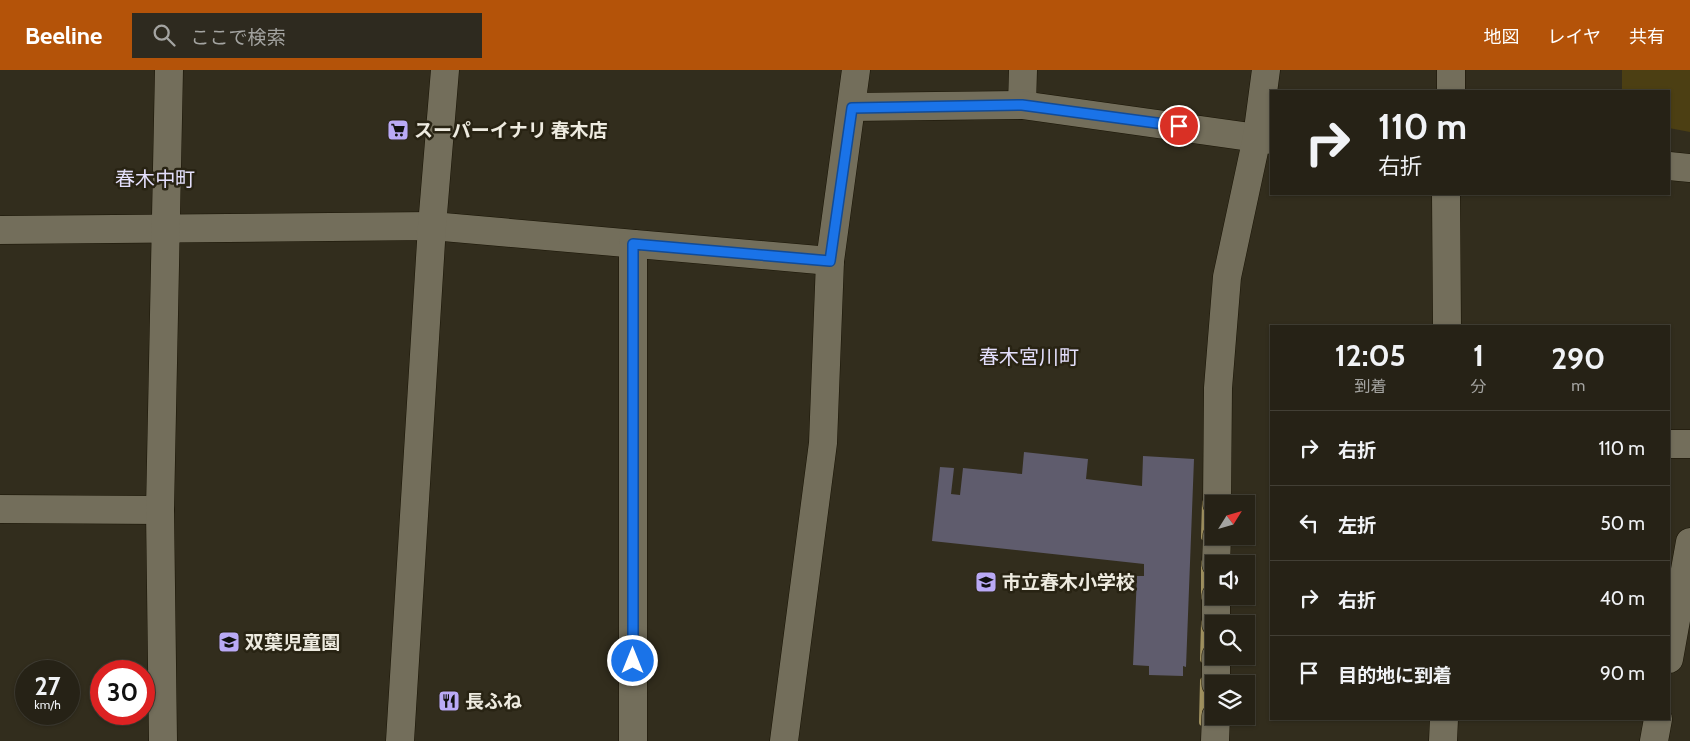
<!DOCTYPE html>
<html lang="ja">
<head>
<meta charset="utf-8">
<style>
  :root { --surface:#262216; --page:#2e2a1f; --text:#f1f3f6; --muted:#a4a4a1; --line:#423f35; --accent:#b45309 }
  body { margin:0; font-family:Cabin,"Noto Sans JP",sans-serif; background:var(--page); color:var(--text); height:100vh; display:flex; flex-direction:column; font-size:19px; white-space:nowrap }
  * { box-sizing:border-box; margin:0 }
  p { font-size:16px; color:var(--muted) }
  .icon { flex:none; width:28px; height:28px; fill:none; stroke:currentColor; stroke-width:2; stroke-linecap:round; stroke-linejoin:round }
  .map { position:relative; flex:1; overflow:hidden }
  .sheet { position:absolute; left:1270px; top:255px; width:400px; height:395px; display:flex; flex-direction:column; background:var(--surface); border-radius:0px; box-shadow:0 1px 4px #0004,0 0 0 1px var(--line) }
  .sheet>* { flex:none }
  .guide { position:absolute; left:1270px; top:20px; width:400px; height:105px; border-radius:0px; box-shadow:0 1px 4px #0004,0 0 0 1px var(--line); background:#262216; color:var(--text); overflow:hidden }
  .needle { width:32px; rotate:53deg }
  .buttons { position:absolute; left:1205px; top:425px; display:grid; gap:10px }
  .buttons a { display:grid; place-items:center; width:50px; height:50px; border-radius:0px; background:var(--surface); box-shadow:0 1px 4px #0004,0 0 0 1px var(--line); font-size:25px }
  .speed { position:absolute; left:15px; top:590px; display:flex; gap:10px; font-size:25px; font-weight:700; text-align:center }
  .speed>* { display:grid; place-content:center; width:65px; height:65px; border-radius:50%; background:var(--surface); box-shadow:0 1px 4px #0004,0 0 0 1px var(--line); line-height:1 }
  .speed small { font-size:12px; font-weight:400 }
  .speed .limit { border:8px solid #d22; background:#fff; color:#111 }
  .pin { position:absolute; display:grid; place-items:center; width:42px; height:42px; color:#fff; margin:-21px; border:2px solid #fff; border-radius:50%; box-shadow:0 1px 5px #0007 }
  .me { position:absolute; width:55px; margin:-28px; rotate:0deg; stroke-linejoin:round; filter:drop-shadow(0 0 4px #0008) }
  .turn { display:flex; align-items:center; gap:18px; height:105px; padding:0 25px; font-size:22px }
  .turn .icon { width:65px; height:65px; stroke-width:2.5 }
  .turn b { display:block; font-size:35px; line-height:42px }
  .eta { display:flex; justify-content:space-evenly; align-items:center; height:85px; text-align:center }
  .eta b { font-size:30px; font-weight:800; line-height:35px }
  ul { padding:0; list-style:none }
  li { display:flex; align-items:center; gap:15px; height:75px; padding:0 25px; border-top:1px solid var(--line) }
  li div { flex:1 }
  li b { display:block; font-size:19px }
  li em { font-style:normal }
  header { display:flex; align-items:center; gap:30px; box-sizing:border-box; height:70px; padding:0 25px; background:var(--accent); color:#fff }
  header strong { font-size:24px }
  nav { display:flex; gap:28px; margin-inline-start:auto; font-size:18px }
  .search { width:350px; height:45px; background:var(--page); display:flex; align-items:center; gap:12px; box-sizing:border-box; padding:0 18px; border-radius:0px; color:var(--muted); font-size:19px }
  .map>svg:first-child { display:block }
  .green { fill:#4c3f13 }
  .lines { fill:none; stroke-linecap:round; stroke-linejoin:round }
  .stream { stroke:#a19260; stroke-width:8 }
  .building { fill:#5f5c6d }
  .minor-casing { stroke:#1a1506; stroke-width:29 }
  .minor { stroke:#736e5b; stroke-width:28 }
  .route-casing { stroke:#114b97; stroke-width:12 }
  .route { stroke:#1a73e8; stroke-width:9 }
  .labels { text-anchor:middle; stroke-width:5; stroke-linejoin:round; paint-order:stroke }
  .poi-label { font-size:19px; font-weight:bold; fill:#eeebe0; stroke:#282313; text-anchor:start }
  .neighbourhood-label { font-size:20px; fill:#e4dffc; stroke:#282313 }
</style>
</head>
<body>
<header>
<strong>Beeline</strong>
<div class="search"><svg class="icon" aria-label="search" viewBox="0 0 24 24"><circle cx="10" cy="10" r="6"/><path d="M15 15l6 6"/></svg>ここで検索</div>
<nav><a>地図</a><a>レイヤ</a><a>共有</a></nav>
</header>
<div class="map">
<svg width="1690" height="671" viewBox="0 0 1690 671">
  <rect width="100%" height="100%" fill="#322d1d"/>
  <!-- green -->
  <polygon class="green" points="1622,0 1690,0 1690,62 1669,58 1669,21 1622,21"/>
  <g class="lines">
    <!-- stream -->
    <g class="stream">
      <polyline points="1205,467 1206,433"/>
      <polyline points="1205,527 1205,493"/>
      <polyline points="1204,589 1205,553"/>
      <polyline points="1203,652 1204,611"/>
    </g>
  </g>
  <!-- building -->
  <polygon class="building" points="1024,382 1088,389 1086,409 1142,416 1143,386 1194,389 1186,597 1183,596 1183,606 1149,605 1149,596 1133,595 1137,506 1144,506 1144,494 932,471 940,397 954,398 951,424 960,425 963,398 1022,404"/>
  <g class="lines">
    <!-- minor casing -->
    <g class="minor-casing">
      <g id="minor">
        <polyline points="1451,0 1451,21"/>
        <polyline points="1022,35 1023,0"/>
        <polyline points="852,37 1022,35 1271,70"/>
        <polyline points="1669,96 1690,98"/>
        <polyline points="1446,124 1447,256"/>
        <polyline points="0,160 432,156 830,191"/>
        <polyline points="633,174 633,671"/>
        <polyline points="1669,374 1690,374"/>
        <polyline points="1217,434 1218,318 1227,207 1257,67 1266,0"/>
        <polyline points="0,439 160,440"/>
        <polyline points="1216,494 1217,466"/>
        <polyline points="1216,554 1216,526"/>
        <polyline points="1669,589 1690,472"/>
        <polyline points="1216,614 1216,586"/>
        <polyline points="163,671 160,440 169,0"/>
        <polyline points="400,671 432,156 445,0"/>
        <polyline points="784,671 823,373 830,191 856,0"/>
        <polyline points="1215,671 1216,646"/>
        <polyline points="1443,671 1444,649"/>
        <polyline points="1654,671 1658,649"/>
      </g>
    </g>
    <!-- minor -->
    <use href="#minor" class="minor"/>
  </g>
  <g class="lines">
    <!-- route casing -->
    <g class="route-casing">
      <polyline id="route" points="633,591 633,174 830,191 852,38 1022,35 1179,56"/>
    </g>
    <!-- route -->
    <use href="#route" class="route"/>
  </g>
  <!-- icons -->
  <defs>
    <g id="supermarket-square" transform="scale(1.125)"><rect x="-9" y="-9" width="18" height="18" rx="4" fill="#baaaf6" stroke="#282313"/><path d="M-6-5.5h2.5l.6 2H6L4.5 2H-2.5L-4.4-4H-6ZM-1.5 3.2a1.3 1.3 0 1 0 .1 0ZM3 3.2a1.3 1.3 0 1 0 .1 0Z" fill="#111"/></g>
    <g id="school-square" transform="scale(1.125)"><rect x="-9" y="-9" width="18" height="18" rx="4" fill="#baaaf6" stroke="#282313"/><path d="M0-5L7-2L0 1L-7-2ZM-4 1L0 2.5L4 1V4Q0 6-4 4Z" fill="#111"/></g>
    <g id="restaurant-square" transform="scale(1.125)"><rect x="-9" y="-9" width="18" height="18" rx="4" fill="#baaaf6" stroke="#282313"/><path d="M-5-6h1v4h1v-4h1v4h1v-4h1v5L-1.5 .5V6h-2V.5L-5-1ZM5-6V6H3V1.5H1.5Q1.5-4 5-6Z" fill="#111"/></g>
  </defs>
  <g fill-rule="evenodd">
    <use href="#supermarket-square" x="398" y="60"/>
    <use href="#school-square" x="986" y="512"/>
    <use href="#school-square" x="229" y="572"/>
    <use href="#restaurant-square" x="449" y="631"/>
  </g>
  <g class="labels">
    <!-- poi labels -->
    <g class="poi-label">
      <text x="414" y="67">スーパーイナリ 春木店</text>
      <text x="1002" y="519">市立春木小学校</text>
      <text x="245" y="579">双葉児童園</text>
      <text x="465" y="638">長ふね</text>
    </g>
    <!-- neighbourhood labels -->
    <g class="neighbourhood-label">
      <text x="155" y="116">春木中町</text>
      <text x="1029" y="294">春木宮川町</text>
    </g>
  </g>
</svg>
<div class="buttons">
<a><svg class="needle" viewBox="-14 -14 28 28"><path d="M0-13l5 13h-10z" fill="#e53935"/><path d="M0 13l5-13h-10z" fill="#a4a4a1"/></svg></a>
<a><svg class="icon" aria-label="sound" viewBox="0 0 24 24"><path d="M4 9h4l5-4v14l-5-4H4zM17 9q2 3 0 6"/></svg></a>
<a><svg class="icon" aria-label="search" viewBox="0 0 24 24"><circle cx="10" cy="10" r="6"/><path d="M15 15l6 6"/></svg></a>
<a><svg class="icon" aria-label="layers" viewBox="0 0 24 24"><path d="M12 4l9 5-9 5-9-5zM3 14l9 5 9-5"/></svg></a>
</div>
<div class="speed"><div>27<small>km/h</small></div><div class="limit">30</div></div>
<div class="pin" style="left:1179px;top:56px;background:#d93025"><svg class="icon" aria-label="arrive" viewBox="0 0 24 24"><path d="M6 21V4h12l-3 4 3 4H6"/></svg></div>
<svg class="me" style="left:633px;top:591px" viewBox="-20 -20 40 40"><circle r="17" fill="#1a73e8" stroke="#fff" stroke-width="3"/><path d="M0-11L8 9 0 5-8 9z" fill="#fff"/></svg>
<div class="guide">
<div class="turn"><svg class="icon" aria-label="right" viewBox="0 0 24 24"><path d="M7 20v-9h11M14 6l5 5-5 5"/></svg><div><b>110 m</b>右折</div></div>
</div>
<section class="sheet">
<div class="eta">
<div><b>12:05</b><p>到着</p></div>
<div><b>1</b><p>分</p></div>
<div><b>290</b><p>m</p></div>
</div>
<ul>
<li><svg class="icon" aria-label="right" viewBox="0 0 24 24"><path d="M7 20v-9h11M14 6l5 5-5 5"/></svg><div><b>右折</b></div><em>110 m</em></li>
<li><svg class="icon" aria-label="left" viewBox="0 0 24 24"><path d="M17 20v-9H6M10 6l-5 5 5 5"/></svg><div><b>左折</b></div><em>50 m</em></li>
<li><svg class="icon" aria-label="right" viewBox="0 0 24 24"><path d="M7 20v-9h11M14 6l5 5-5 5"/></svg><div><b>右折</b></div><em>40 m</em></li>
<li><svg class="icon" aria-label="arrive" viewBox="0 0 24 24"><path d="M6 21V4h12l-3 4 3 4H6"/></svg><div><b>目的地に到着</b></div><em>90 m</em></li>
</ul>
</section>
</div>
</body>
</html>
